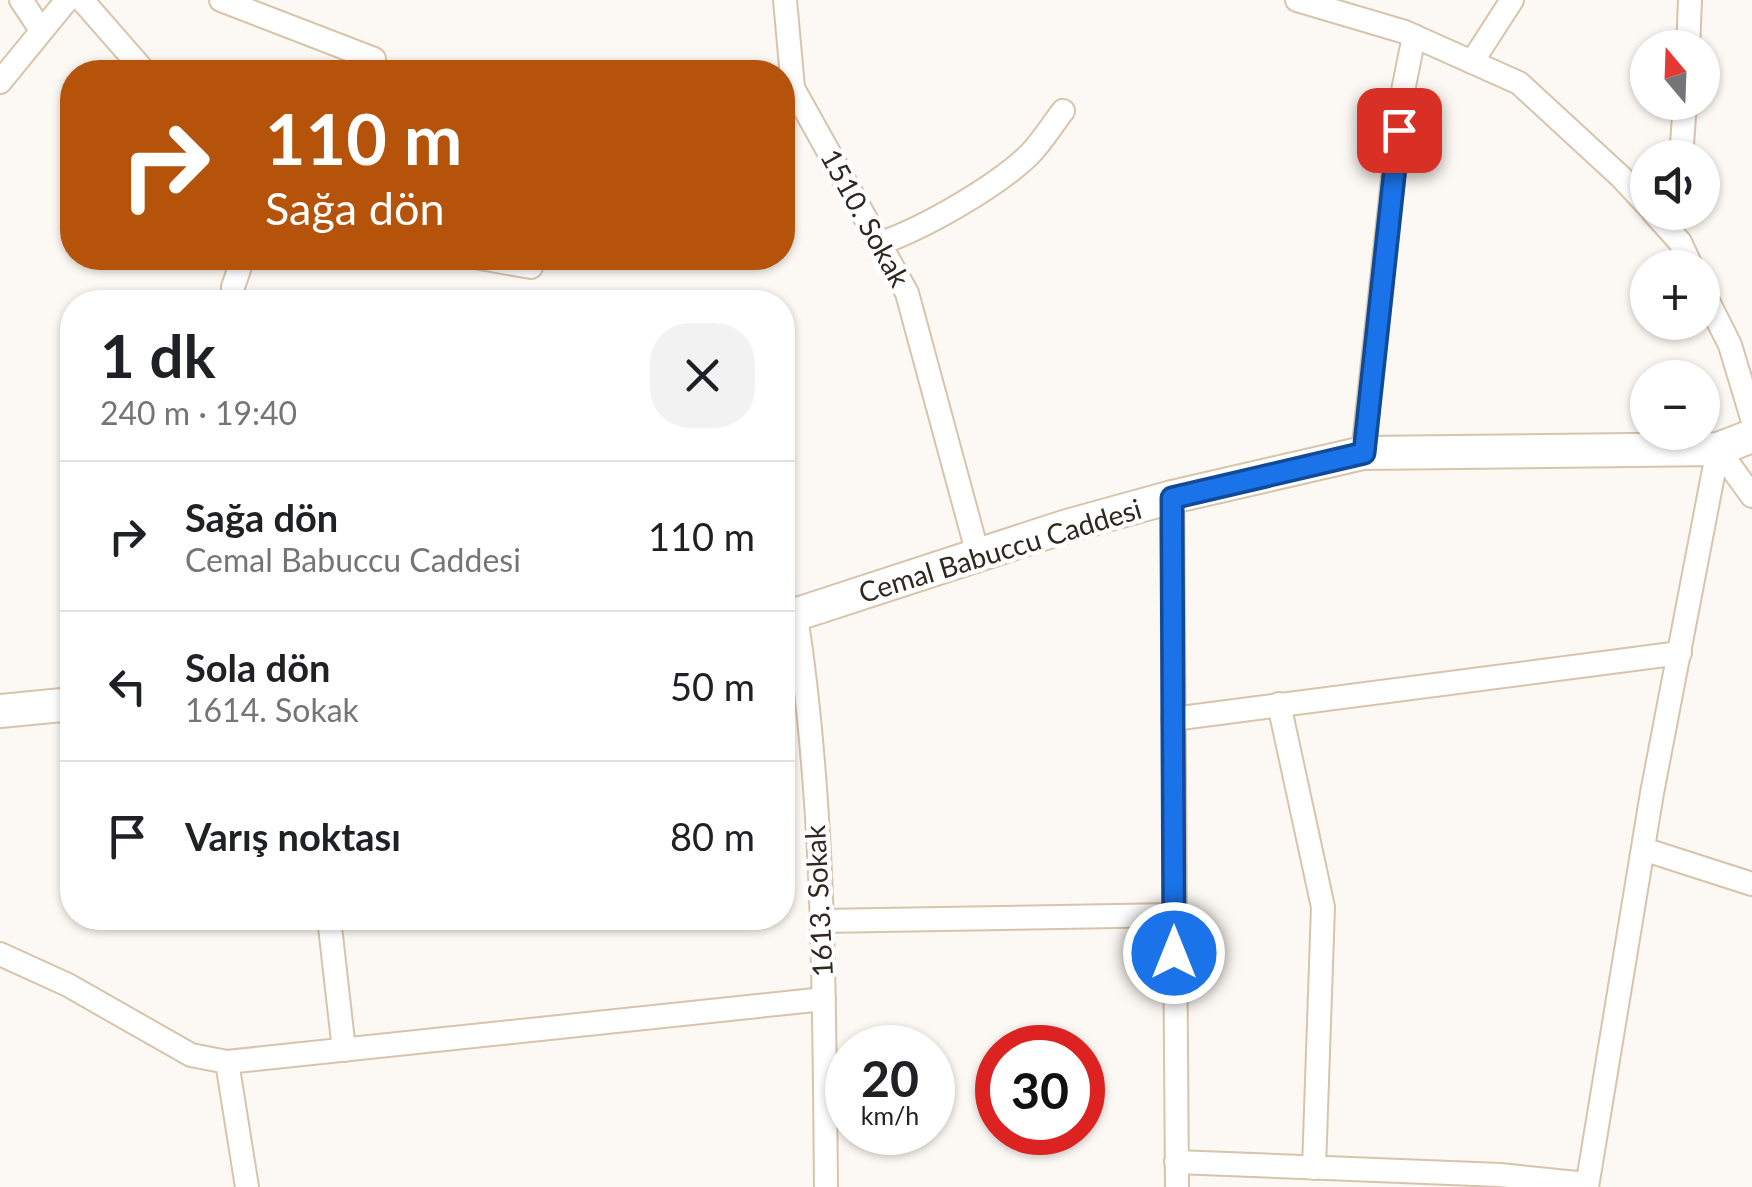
<!DOCTYPE html>
<html lang="tr">
<head>
<meta charset="utf-8">
<style>
  :root { --surface:#fff; --page:#f2f2f2; --text:#202124; --muted:#757577; --line:#e0e0e0 }
  body { margin:0; font-family:Lato,sans-serif; background:var(--page); color:var(--text); height:100vh; display:flex; flex-direction:column; font-size:38px; white-space:nowrap }
  * { box-sizing:border-box; margin:0 }
  p { font-size:32px; color:var(--muted) }
  .icon { flex:none; width:55px; height:55px; fill:none; stroke:currentColor; stroke-width:2; stroke-linecap:round; stroke-linejoin:round }
  .map { position:relative; flex:1; overflow:hidden }
  .side { position:absolute; left:60px; top:290px; width:735px; height:640px; display:flex; flex-direction:column; background:var(--surface); border-radius:40px; box-shadow:0 2px 8px #0004 }
  .side>* { flex:none }
  .guide { position:absolute; left:60px; top:60px; width:735px; height:210px; border-radius:40px; box-shadow:0 2px 8px #0004; background:#b45309; color:#fff; overflow:hidden }
  .needle { width:65px; rotate:341deg }
  .tools { position:absolute; left:1630px; top:30px; display:grid; gap:20px }
  .tools a { display:grid; place-items:center; width:90px; height:90px; border-radius:50%; background:var(--surface); box-shadow:0 2px 8px #0004; font-size:50px }
  .speed { position:absolute; left:825px; top:1025px; display:flex; gap:20px; font-size:50px; font-weight:700; text-align:center }
  .speed>* { display:grid; place-content:center; width:130px; height:130px; border-radius:50%; background:var(--surface); box-shadow:0 2px 8px #0004; line-height:1 }
  .speed small { font-size:25px; font-weight:400 }
  .speed .limit { border:15px solid #d22; background:#fff; color:#111 }
  .pin { position:absolute; display:grid; place-items:center; width:85px; height:85px; color:#fff; margin:-42px; border-radius:20px; box-shadow:0 5px 15px #0006 }
  .me { position:absolute; width:110px; margin:-55px; rotate:0deg; stroke-linejoin:round; filter:drop-shadow(0 0 8px #0008) }
  .turn { display:flex; align-items:center; gap:35px; height:210px; padding:0 40px; font-size:45px }
  .turn .icon { width:130px; height:130px; stroke-width:2.5 }
  .turn b { display:block; font-size:70px; line-height:85px }
  .round { display:grid; place-items:center; flex:none; width:105px; height:105px; border-radius:40px; background:var(--page) }
  .overview { display:flex; align-items:center; justify-content:space-between; height:170px; padding:0 40px }
  h1 { font-size:60px; font-weight:700; line-height:75px }
  ul { padding:0; list-style:none }
  li { display:flex; align-items:center; gap:30px; height:150px; padding:0 40px; border-top:2px solid var(--line) }
  li div { flex:1 }
  li b { display:block; font-size:38px }
  li em { font-style:normal }
  .map>svg:first-child { display:block }
  .lines { fill:none; stroke-linecap:round; stroke-linejoin:round }
  .street-casing { stroke:#d7c4ac; stroke-width:26 }
  .secondary-casing { stroke:#d7c4ac; stroke-width:36 }
  .street { stroke:#fff; stroke-width:22 }
  .secondary { stroke:#fff; stroke-width:32 }
  .route-casing { stroke:#114b97; stroke-width:25 }
  .route { stroke:#1a73e8; stroke-width:18 }
  .labels { text-anchor:middle; stroke-width:9; stroke-linejoin:round; paint-order:stroke }
  .street-label { font-size:28px; fill:#2f281f; stroke:#fff }
</style>
</head>
<body>
<div class="map">
<svg width="1752" height="1187" viewBox="0 0 1752 1187">
  <rect width="100%" height="100%" fill="#fcf8f3"/>
  <g class="lines">
    <!-- street casing -->
    <g class="street-casing">
      <g id="street">
        <polyline points="21,0 41,30"/>
        <polyline points="82,0 145,72"/>
        <polyline points="221,0 374,59"/>
        <polyline points="785,0 793,88 907,293 978,555"/>
        <polyline points="1297,0 1405,32 1519,83 1621,177 1648,206"/>
        <polyline points="1688,48 1690,0"/>
        <polyline points="1472,62 1512,0"/>
        <polyline points="0,82 67,0"/>
        <polyline points="1681,158 1685,102"/>
        <polyline points="1653,212 1680,242 1692,268"/>
        <path d="M881,243c43,-15 115,-56 148,-88 13,-13 23,-30 34,-44"/>
        <polyline points="480,258 531,267"/>
        <polyline points="1702,289 1730,345 1752,418"/>
        <polyline points="233,302 233,287 243,258"/>
        <polyline points="1718,449 1752,496"/>
        <polyline points="1363,453 1402,96 1414,36"/>
        <polyline points="1172,497 1177,1187"/>
        <path d="M796,616c29,187 28,381 30,571"/>
        <polyline points="1279,704 1323,907 1314,1168"/>
        <polyline points="1173,719 1680,653"/>
        <polyline points="1643,849 1752,884"/>
        <polyline points="329,918 344,1050"/>
        <polyline points="820,921 1174,915"/>
        <polyline points="0,954 68,985 191,1055 227,1062 247,1187"/>
        <polyline points="227,1062 824,999"/>
        <polyline points="1176,1162 1500,1175 1587,1184"/>
        <polyline points="1587,1187 1652,793 1718,449"/>
      </g>
    </g>
    <!-- secondary casing -->
    <g class="secondary-casing">
      <g id="secondary">
        <polyline points="782,619 1067,526 1172,497 1363,453 1718,449 1752,436"/>
        <polyline points="0,711 72,704"/>
      </g>
    </g>
    <!-- street -->
    <use href="#street" class="street"/>
    <!-- secondary -->
    <use href="#secondary" class="secondary"/>
  </g>
  <g class="lines">
    <!-- route casing -->
    <g class="route-casing">
      <polyline id="route" points="1174,953 1172,498 1364,453 1399,130"/>
    </g>
    <!-- route -->
    <use href="#route" class="route"/>
  </g>
  <g class="labels">
    <!-- street labels -->
    <g class="street-label">
      <text transform="translate(865 218) rotate(61)" y="10">1510. Sokak</text>
      <text transform="translate(1000 551) rotate(-17)" y="10">Cemal Babuccu Caddesi</text>
      <text transform="translate(819 901) rotate(-93)" y="10">1613. Sokak</text>
    </g>
  </g>
</svg>
<div class="tools">
<a><svg class="needle" viewBox="-14 -14 28 28"><path d="M0-13l5 13h-10z" fill="#e53935"/><path d="M0 13l5-13h-10z" fill="#757577"/></svg></a>
<a><svg class="icon" aria-label="sound" viewBox="0 0 24 24"><path d="M4 9h4l5-4v14l-5-4H4zM17 9q2 3 0 6"/></svg></a>
<a>+</a>
<a>−</a>
</div>
<div class="speed"><div>20<small>km/h</small></div><div class="limit">30</div></div>
<div class="pin" style="left:1399px;top:130px;background:#d93025"><svg class="icon" aria-label="arrive" viewBox="0 0 24 24"><path d="M6 21V4h12l-3 4 3 4H6"/></svg></div>
<svg class="me" style="left:1174px;top:953px" viewBox="-20 -20 40 40"><circle r="17" fill="#1a73e8" stroke="#fff" stroke-width="3"/><path d="M0-11L8 9 0 5-8 9z" fill="#fff"/></svg>
<div class="guide">
<div class="turn"><svg class="icon" aria-label="right" viewBox="0 0 24 24"><path d="M7 20v-9h11M14 6l5 5-5 5"/></svg><div><b>110 m</b>Sağa dön</div></div>
</div>
<section class="side">
<div class="overview"><div><h1>1 dk</h1><p>240 m · 19:40</p></div><a class="round"><svg class="icon" aria-label="close" viewBox="0 0 24 24"><path d="M6 6l12 12M18 6L6 18"/></svg></a></div>
<ul>
<li><svg class="icon" aria-label="right" viewBox="0 0 24 24"><path d="M7 20v-9h11M14 6l5 5-5 5"/></svg><div><b>Sağa dön</b><p>Cemal Babuccu Caddesi</p></div><em>110 m</em></li>
<li><svg class="icon" aria-label="left" viewBox="0 0 24 24"><path d="M17 20v-9H6M10 6l-5 5 5 5"/></svg><div><b>Sola dön</b><p>1614. Sokak</p></div><em>50 m</em></li>
<li><svg class="icon" aria-label="arrive" viewBox="0 0 24 24"><path d="M6 21V4h12l-3 4 3 4H6"/></svg><div><b>Varış noktası</b></div><em>80 m</em></li>
</ul>
</section>
</div>
</body>
</html>
